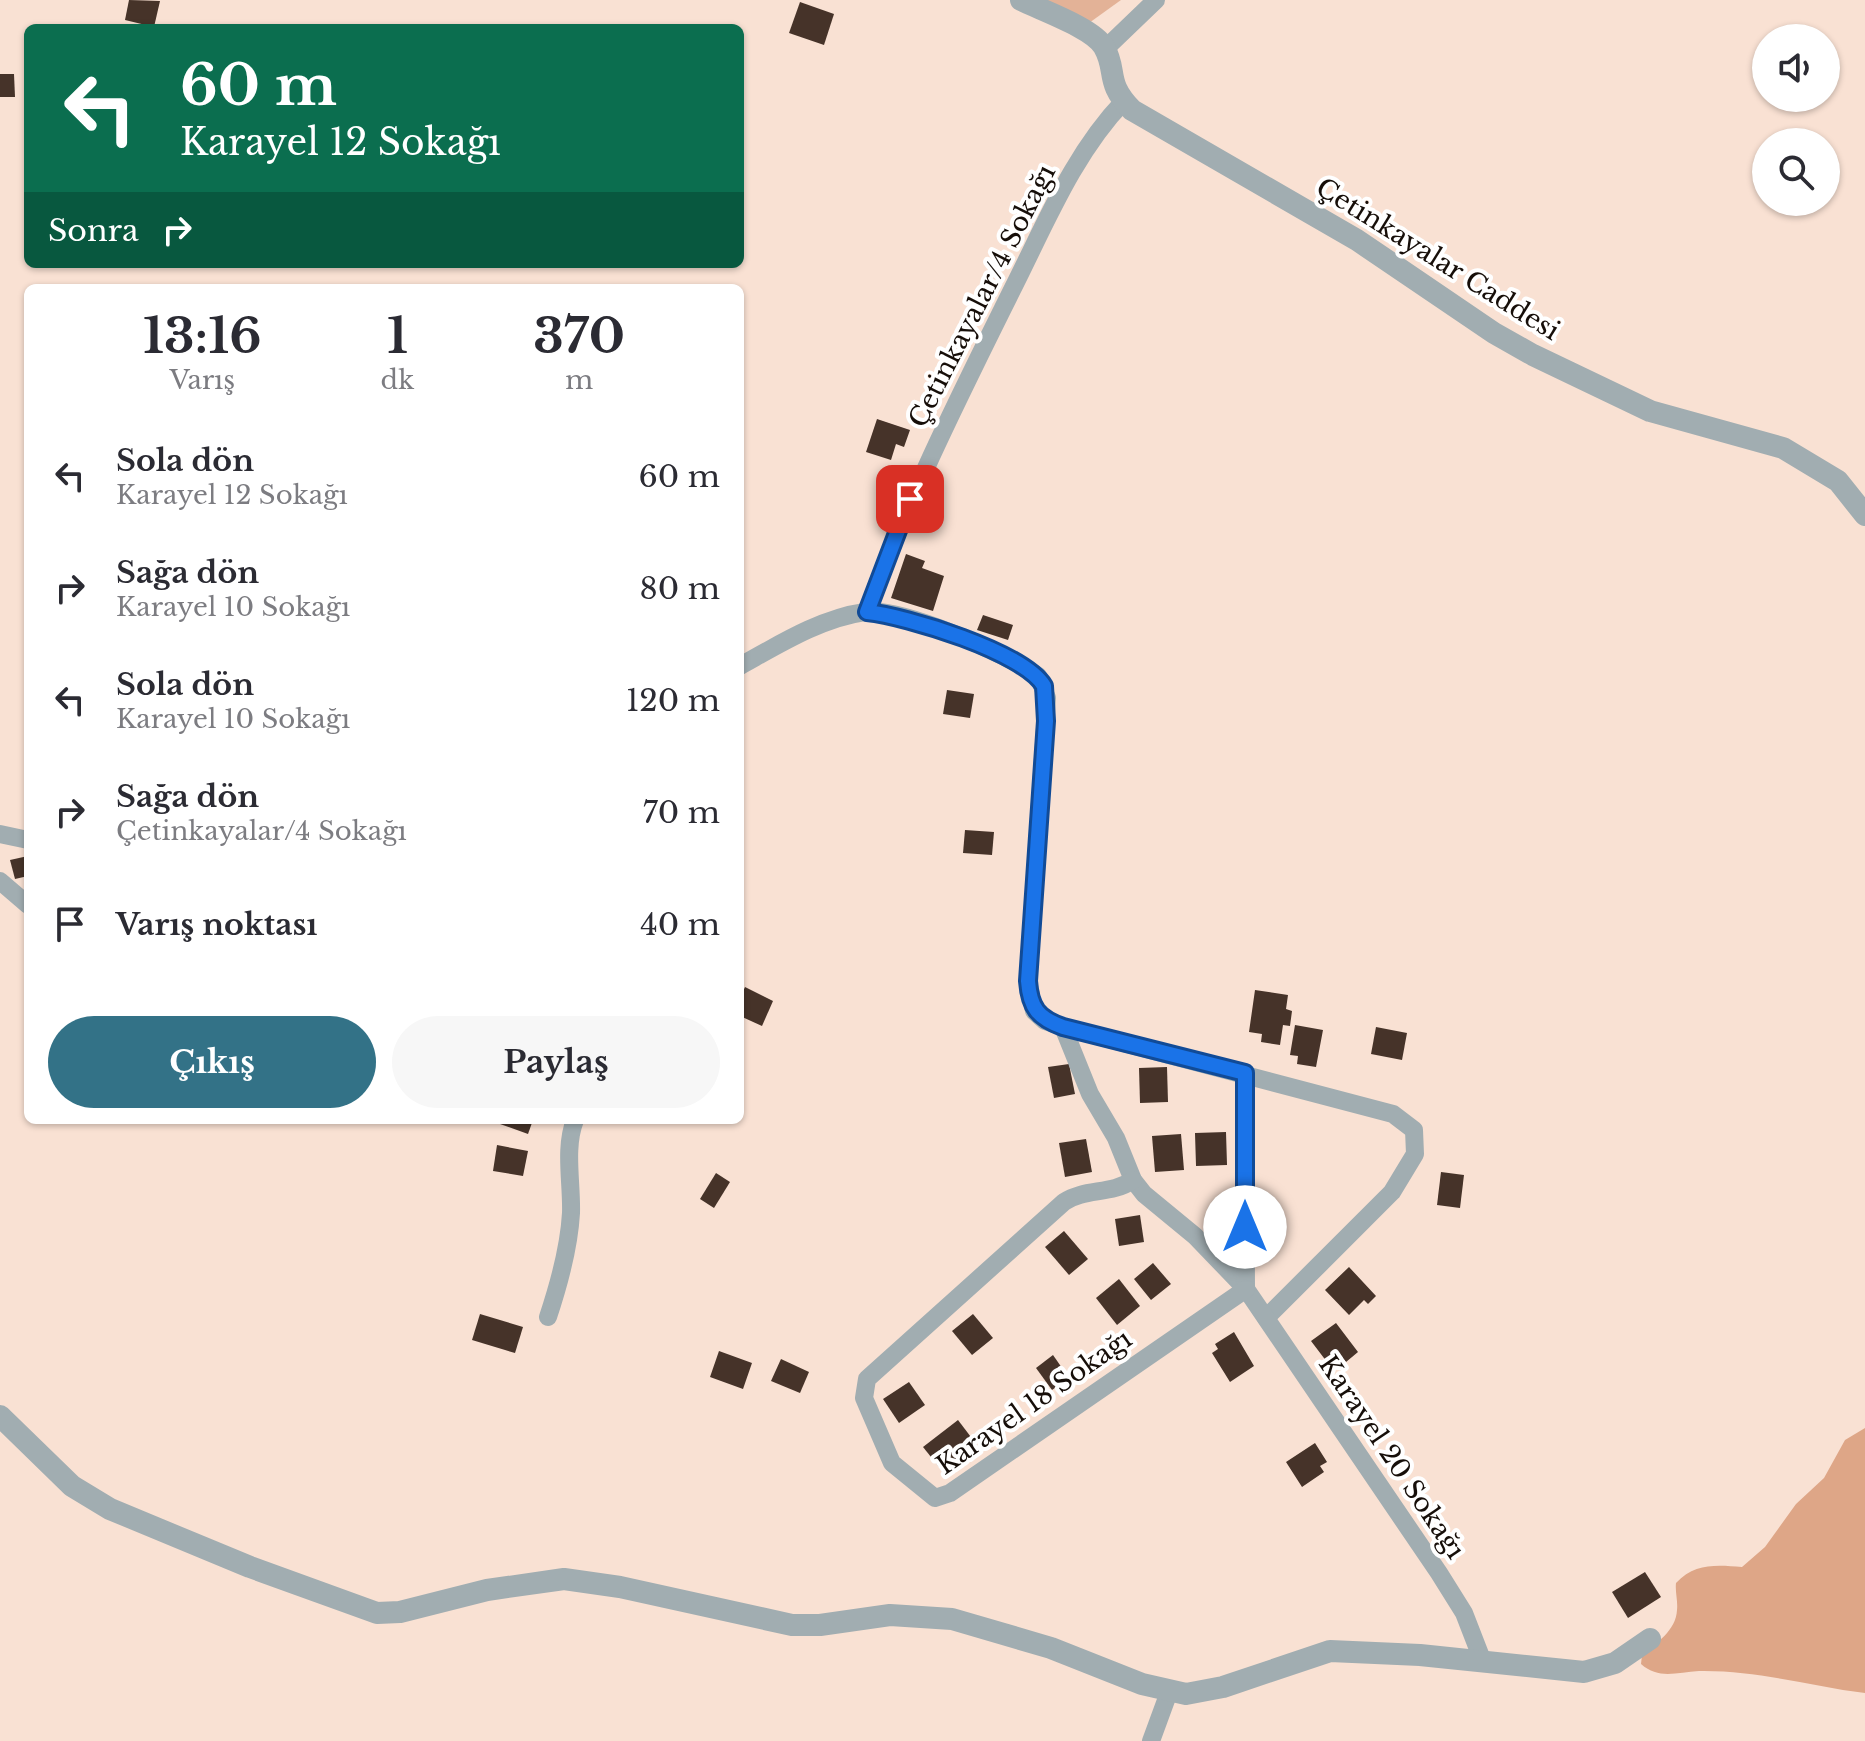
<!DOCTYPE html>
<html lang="tr">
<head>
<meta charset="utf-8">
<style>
  :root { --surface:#fff; --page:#f7f7f7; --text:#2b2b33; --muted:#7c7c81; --accent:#337287 }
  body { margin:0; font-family:"Libre Baskerville",serif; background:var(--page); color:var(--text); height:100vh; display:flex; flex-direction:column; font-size:30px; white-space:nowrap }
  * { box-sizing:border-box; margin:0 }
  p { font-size:26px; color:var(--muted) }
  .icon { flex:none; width:44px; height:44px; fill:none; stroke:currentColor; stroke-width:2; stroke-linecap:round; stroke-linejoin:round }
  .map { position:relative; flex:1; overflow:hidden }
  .sheet { position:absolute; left:24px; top:284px; width:720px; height:840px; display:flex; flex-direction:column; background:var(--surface); border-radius:12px; box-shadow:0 2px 6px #0004 }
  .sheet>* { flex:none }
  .hud { position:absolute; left:24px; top:24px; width:720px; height:244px; border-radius:12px; box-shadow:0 2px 6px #0004; background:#0b6e4f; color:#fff; overflow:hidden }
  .tools { position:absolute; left:1752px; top:24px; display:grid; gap:16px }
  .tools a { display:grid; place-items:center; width:88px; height:88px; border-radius:50%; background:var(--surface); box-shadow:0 2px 6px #0004; font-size:40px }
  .pin { position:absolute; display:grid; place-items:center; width:68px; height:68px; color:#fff; margin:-34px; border-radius:16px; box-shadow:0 4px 12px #0006 }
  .me { position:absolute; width:88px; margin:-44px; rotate:0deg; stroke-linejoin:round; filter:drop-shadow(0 0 6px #0008) }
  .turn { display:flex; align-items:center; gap:28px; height:168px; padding:0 24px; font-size:36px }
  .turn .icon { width:104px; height:104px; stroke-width:2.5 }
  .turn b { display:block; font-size:56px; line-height:68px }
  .then { display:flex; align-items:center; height:76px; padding:0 24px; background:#0003; gap:16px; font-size:30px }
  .eta { display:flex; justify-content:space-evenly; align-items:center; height:136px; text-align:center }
  .eta b { font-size:48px; font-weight:700; line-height:56px }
  .cta { display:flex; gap:16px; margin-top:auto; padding:16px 24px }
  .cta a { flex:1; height:92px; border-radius:48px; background:var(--accent); color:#fff; font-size:32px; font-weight:700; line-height:92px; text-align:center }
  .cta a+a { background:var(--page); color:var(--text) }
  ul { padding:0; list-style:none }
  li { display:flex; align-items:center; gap:24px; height:112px; padding:0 24px }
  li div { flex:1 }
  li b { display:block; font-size:30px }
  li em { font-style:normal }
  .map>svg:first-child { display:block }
  .green { fill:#e3b297 }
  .forest { fill:#dea687 }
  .building { fill:#463329 }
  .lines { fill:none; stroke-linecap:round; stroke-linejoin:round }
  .minor { stroke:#a1adb1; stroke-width:18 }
  .tertiary { stroke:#a1adb1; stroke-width:22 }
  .route-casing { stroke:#114b97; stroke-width:20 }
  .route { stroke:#1a73e8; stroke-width:14 }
  .labels { text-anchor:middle; stroke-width:8; stroke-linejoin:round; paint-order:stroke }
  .street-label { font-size:26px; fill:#160e09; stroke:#fff }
</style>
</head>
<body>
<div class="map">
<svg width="1865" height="1741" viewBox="0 0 1865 1741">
  <rect width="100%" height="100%" fill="#f9e1d3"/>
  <!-- green -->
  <polygon class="green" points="1032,0 1121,0 1089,23"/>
  <!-- forest -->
  <path class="forest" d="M1865,1428v265c-56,-7 -108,-23 -166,-22 -22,1 -40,9 -58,-7l1,-9c14,-12 34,-24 35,-45 1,-9 -2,-18 -1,-27 19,-20 40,-18 66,-16l23,-20 31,-43 28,-26 21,-38z"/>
  <!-- building -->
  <g class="building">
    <polygon points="129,0 160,1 154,27 125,20"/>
    <polygon points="800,2 834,14 824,45 789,33"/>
    <polygon points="0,74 14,74 15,97 0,97"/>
    <polygon points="877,419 910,430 904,447 896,444 891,460 866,452"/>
    <polygon points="906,554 925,561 922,568 944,576 933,611 891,598"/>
    <polygon points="983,615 1013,625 1008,640 977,630"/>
    <polygon points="947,690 974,694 970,718 943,714"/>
    <polygon points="965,830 994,832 992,855 963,853"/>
    <polygon points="28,856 28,876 15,879 10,860"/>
    <polygon points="745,987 773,1001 762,1026 740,1016 740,998"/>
    <polygon points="1255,990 1288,995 1286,1009 1292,1011 1290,1026 1283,1025 1280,1045 1261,1042 1262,1034 1249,1032"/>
    <polygon points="1295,1025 1323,1030 1316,1067 1297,1064 1298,1056 1290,1055"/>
    <polygon points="1376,1027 1407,1033 1402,1060 1371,1054"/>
    <polygon points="1069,1064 1075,1094 1054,1098 1048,1067"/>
    <polygon points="1167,1067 1168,1102 1140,1103 1139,1068"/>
    <polygon points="502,1120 533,1120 528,1134 500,1124"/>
    <polygon points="1226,1132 1227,1165 1196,1166 1195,1133"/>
    <polygon points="1181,1134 1184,1170 1155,1172 1152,1136"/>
    <polygon points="1086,1139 1092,1172 1065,1177 1059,1143"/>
    <polygon points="497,1145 528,1151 523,1176 493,1171"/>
    <polygon points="1441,1172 1464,1175 1460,1208 1437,1205"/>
    <polygon points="716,1173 730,1182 714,1208 700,1199"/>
    <polygon points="1140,1215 1144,1242 1119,1246 1115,1219"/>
    <polygon points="1064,1231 1088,1259 1069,1275 1045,1247"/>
    <polygon points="1153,1263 1171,1284 1151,1300 1134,1279"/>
    <polygon points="1349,1267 1376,1296 1368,1304 1364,1300 1349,1315 1325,1290"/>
    <polygon points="1119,1279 1140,1306 1117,1325 1096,1298"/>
    <polygon points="480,1314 523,1327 515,1353 472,1340"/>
    <polygon points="973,1314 993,1338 972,1355 952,1331"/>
    <polygon points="1336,1323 1358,1352 1346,1362 1342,1357 1330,1366 1311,1341"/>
    <polygon points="1234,1332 1254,1366 1230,1382 1212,1353 1218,1349 1215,1344"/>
    <polygon points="719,1351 752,1363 743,1389 710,1377"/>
    <polygon points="1053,1355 1069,1378 1052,1390 1036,1368"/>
    <polygon points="781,1359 809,1372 800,1393 771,1381"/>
    <polygon points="909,1382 925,1405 899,1423 883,1399"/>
    <polygon points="958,1420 977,1445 943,1472 923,1447"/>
    <polygon points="1315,1443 1327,1462 1320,1466 1324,1472 1302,1487 1286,1462"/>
    <polygon points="1645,1572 1661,1597 1628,1618 1612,1592"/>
  </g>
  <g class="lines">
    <!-- minor -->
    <g class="minor">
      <polyline points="1105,49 1156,0"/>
      <path d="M867,612c40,-112 93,-217 145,-322 33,-65 61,-136 112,-189"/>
      <path d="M740,666c38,-21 81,-48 125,-54 38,-5 141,42 173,64l9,22 -19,283 6,30 11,10 18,6 330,87 21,16 1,24 -23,38 -126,126"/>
      <polyline points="0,834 28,840"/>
      <polyline points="0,881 28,905"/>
      <polyline points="1063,1027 1090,1094 1116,1138 1133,1180 1144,1194 1195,1236 1246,1289 1439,1573 1464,1613 1483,1662"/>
      <polyline points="1245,1073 1246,1289"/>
      <path d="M1133,1180c-22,15 -48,8 -69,22l-197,177 -3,19 28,65 43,35 15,-5 296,-204"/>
      <path d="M548,1317c11,-33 21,-68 23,-104 1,-30 -7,-65 4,-93"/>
      <polyline points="1151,1741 1169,1692"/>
    </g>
    <!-- tertiary -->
    <g class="tertiary">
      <path d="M1021,0c20,10 72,28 83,47 14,25 0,34 28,63l225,130 137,93 39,22 117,56 133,37 55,33 27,34"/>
      <polyline points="0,1416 72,1486 110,1509 250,1567 377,1613 400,1612 487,1590 564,1579 620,1587 792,1625 820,1625 890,1615 952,1619 1051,1648 1142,1684 1186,1694 1223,1687 1330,1651 1420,1655 1584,1672 1615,1663 1650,1639"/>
    </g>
  </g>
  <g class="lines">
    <!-- route casing -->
    <g class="route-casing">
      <path id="route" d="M910,499l-43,113c39,4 157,40 177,74l2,35 -18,260c2,27 10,37 35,46l182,46v154"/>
    </g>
    <!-- route -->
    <use href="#route" class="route"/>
  </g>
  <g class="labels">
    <!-- street labels -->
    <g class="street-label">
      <text transform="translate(1438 259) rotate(32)" y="9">Çetinkayalar Caddesi</text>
      <text transform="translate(982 296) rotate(-63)" y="9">Çetinkayalar/4 Sokağı</text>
      <text transform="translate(1034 1402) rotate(-35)" y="9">Karayel 18 Sokağı</text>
      <text transform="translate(1392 1457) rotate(56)" y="9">Karayel 20 Sokağı</text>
    </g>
  </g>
</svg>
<div class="tools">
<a><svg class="icon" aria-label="sound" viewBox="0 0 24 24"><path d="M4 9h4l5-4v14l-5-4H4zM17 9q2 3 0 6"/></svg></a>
<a><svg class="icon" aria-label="search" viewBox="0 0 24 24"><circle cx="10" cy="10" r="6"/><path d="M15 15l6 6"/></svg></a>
</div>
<div class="pin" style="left:910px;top:499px;background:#d93025"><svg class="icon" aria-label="arrive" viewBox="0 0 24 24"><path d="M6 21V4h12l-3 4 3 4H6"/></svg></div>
<svg class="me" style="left:1245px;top:1227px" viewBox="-20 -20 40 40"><circle r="19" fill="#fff"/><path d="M0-13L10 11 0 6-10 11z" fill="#1a73e8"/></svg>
<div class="hud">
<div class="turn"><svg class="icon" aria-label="left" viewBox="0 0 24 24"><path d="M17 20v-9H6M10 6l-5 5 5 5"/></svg><div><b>60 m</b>Karayel 12 Sokağı</div></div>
<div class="then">Sonra<svg class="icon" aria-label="right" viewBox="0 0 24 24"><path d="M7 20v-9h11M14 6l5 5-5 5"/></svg></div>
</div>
<section class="sheet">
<div class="eta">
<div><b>13:16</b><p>Varış</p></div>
<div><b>1</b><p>dk</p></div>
<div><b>370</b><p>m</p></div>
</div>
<ul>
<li><svg class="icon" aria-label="left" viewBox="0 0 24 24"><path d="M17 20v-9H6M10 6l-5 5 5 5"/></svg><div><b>Sola dön</b><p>Karayel 12 Sokağı</p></div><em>60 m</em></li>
<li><svg class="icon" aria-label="right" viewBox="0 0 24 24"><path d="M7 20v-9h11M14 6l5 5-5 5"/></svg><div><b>Sağa dön</b><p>Karayel 10 Sokağı</p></div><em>80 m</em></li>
<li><svg class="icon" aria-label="left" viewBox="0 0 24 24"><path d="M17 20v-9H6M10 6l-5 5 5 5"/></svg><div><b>Sola dön</b><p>Karayel 10 Sokağı</p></div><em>120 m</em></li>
<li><svg class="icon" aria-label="right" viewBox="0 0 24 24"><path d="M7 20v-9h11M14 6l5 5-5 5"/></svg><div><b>Sağa dön</b><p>Çetinkayalar/4 Sokağı</p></div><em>70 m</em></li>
<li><svg class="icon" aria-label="arrive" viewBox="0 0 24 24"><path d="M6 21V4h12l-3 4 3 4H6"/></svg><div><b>Varış noktası</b></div><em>40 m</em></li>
</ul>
<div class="cta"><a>Çıkış</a><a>Paylaş</a></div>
</section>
</div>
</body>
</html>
